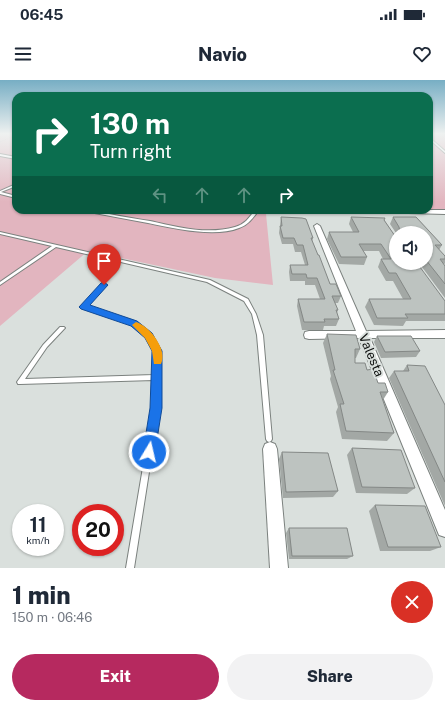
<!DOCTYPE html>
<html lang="en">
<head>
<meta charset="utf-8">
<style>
  :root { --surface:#fff; --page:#f2f2f3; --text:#1f2937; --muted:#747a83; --accent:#b6295f }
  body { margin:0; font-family:"Public Sans",sans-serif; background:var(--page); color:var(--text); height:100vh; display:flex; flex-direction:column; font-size:15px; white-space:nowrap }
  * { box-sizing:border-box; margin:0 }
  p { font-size:13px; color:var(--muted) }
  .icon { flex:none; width:22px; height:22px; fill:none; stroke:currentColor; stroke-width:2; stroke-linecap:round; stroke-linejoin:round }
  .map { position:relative; height:488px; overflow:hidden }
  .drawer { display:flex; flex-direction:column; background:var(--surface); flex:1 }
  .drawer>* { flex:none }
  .guide { position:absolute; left:12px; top:12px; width:421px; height:122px; border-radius:12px; box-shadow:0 1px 3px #0004; background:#0b6e4f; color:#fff; overflow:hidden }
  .buttons { position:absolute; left:389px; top:146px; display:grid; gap:8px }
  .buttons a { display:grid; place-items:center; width:44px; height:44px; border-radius:50%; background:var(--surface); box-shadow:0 1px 3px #0004; font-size:20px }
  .speed { position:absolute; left:12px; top:424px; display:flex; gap:8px; font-size:20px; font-weight:700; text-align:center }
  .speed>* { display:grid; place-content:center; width:52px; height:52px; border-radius:50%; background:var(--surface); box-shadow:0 1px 3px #0004; line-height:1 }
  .speed small { font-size:10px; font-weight:400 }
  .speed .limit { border:6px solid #d22; background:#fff; color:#111 }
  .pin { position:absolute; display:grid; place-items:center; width:34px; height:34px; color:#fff; margin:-41px -17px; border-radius:50% 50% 50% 0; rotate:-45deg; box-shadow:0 0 4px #0007 }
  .pin .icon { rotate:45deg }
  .me { position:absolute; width:44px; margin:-22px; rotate:9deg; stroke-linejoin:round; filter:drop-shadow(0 0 3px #0008) }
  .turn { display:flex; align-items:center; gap:14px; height:84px; padding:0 12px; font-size:18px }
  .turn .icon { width:52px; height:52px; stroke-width:2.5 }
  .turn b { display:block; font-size:28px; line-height:34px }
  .lanes { display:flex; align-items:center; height:38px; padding:0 12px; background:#0003; justify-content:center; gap:20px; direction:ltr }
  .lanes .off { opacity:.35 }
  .round { display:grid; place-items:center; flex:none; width:42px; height:42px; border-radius:21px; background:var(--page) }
  .head { display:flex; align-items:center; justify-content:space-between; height:68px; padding:0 12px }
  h1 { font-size:24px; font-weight:800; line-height:30px }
  .primary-button { display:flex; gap:8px; margin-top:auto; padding:8px 12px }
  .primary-button a { flex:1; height:46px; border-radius:24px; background:var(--accent); color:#fff; font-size:16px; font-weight:800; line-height:46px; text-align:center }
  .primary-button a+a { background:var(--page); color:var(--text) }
  .status { display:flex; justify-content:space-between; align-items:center; height:28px; padding:0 20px; background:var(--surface); direction:ltr }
  .status svg { height:11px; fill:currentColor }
  header { display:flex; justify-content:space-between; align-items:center; height:52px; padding:0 12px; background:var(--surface); font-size:18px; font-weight:800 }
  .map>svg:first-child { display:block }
  .green { fill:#e2b5bf }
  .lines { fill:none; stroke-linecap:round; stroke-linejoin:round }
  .lane-casing { stroke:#7b817e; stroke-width:2 }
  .street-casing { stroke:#7b817e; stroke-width:2 }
  .path { stroke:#9a9f9c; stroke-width:1; stroke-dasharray:0.5 1.5; stroke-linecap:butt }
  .lane { fill:#fff; fill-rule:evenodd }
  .street { fill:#fff; fill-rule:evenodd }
  .wall { fill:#a3a8a5 }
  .building { fill:#bdc3c0; stroke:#848886 }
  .route { fill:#1a73e8; stroke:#114b97 }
  .slow { fill:#f59e0b }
  .labels { text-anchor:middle; stroke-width:4; stroke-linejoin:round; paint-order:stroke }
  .street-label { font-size:13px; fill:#0d0f0e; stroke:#dae0dd }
</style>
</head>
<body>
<div class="status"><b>06:45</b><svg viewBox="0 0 49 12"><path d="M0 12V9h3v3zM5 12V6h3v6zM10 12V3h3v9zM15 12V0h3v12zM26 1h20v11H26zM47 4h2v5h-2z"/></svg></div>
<header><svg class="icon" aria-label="menu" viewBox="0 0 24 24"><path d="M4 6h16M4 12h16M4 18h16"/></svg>Navio<svg class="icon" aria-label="heart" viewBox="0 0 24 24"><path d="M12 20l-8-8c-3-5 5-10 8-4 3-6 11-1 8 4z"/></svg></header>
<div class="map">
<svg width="445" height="488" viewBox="0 0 445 488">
  <rect width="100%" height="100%" fill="#dae0dd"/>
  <!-- green -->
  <polygon class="green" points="0,54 16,54 16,130 429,130 429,54 445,54 445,134 266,134 273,205 215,198 88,171 0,246"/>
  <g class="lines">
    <!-- lane casing -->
    <g class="lane-casing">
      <g id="lane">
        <polygon points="429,57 445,71 445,73 429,59"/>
        <polygon points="16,104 16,106 1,112 16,116 16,118 0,114 0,111"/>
        <path d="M82,130h7c20,4 40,8 61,11 27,6 57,14 85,6 10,-3 14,-9 20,-17h4c-6,8 -11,15 -20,18 -25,10 -66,0 -91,-5 -22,-4 -43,-8 -64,-12z"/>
        <polygon points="0,152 210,200 248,219 256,234 263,255 272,359 271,361 269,362 267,361 266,359 257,255 252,234 244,221 207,202 56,167 0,205 0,202 52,166 0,154"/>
        <polygon points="102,204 104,204 106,205 87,226 136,242 151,254 160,271 159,295 161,297 159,299 159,328 134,488 126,488 153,328 154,300 20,304 18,304 17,302 43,265 60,247 64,247 65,248 64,249 47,267 25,299 154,295 154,271 147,256 132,244 82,228 82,227"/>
      </g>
    </g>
    <!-- street casing -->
    <g class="street-casing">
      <g id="street">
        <polygon points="0,74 16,77 16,79 0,76"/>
        <polygon points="369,130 445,130 445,134 372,132"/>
        <polygon points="317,144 320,146 366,251 445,250 445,258 370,258 445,430 445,457 439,455 359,258 309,259 305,258 304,255 305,252 309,251 356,251 314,146"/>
        <polygon points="270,362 275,364 277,369 288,488 270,488 263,369 265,364"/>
      </g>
    </g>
    <!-- path -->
    <polyline class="path" points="0,62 16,55"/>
    <!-- lane -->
    <use href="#lane" class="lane"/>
    <!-- street -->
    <use href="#street" class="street"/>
  </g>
  <!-- wall -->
  <g class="wall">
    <polygon points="281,137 313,158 312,162 330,204 341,216 338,223 335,223 338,230 337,233 339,239 336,246 324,246 323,250 302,250 297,226 298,219 320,219 315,205 305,205 305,201 290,201 289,192 290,185 305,185 301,172 295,172 293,164 282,164 279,153"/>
    <polygon points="351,137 384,140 395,156 445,221 445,241 406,241 403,246 374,245 365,227 369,219 403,219 393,201 386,201 378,187 381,179 383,179 379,171 363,171 367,177 364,185 339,184 327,159 329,152 353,152 349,144"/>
    <polygon points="393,137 416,137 442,165 439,170 445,176 445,183 444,185 445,186 445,218 419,183 426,183 426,153 396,153 390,144"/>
    <polygon points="327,254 360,269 356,278 355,278 355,283 367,290 378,303 388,312 383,320 394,353 387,361 342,359 336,332 338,327 330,299 331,296 323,263"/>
    <polygon points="377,256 420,271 416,277 381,278 374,262"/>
    <polygon points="407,285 445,325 445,426 389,298 394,291 403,291"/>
    <polygon points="352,368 415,408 407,414 356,413 347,375"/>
    <polygon points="282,372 338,411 333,417 283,418 279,379"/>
    <polygon points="375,425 441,467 430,471 380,471 369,431"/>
    <polygon points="289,448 353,476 347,479 289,479 286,453"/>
  </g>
  <!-- building -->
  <g class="building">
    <polygon points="281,137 302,138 306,139 313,158 311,158 318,175 319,175 330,204 336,204 341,216 332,216 338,230 336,230 339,239 324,239 325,242 304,242 298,219 325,219 317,198 307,198 306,194 292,194 290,185 308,185 303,165 297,165 294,158 283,158 280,146 282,146"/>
    <polygon points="351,137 385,138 384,140 395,156 396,156 396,183 417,183 445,221 445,234 405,234 408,238 377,238 369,219 411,219 396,193 389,193 381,179 391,179 381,164 359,164 367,177 341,177 329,152 359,152"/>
    <polygon points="393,137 416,137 442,165 435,165 445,176 445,179 440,179 445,186 445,204 426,180 426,153 400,153 399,147"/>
    <polygon points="327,254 356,255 360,269 355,269 355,283 365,283 367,290 373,289 378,303 385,303 388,312 380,312 394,353 346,351 340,324 344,324 333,290 335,290"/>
    <polygon points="377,256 411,256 420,271 385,272"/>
    <polygon points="407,285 425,286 445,325 445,402 394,291 409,291"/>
    <polygon points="352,368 401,370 415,408 362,407"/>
    <polygon points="282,372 328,373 338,411 286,412"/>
    <polygon points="375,425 425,426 441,467 388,467"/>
    <polygon points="289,448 347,448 353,476 292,476"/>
  </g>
  <!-- sky -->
  <linearGradient id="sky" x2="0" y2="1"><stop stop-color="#77aec4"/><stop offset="0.44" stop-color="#eef1f0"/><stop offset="1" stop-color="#eef1f0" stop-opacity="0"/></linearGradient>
  <rect width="445" height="122" fill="url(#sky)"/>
  <!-- route -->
  <polygon class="route" points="104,202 108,205 90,225 137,241 152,253 162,271 162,328 155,372 153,376 149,378 145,376 143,372 150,328 152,271 145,258 131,246 81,229 79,227 101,203"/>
  <!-- slow -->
  <path class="slow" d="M136,242c14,4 32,28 25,42h-7l-2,-13 -7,-13 -13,-13z"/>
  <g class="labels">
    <!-- street labels -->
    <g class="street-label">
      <text transform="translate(372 275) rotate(67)" y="5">Valesta</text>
    </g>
  </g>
</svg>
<div class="buttons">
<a><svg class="icon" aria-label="sound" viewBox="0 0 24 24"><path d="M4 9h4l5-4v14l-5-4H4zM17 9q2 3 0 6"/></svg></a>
</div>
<div class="speed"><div>11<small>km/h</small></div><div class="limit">20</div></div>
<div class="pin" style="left:104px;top:205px;background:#d93025"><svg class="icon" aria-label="arrive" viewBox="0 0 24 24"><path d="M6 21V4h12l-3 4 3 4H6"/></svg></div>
<svg class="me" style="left:149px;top:372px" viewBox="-20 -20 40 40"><circle r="17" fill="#1a73e8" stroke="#fff" stroke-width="3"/><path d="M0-11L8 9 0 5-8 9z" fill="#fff"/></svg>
<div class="guide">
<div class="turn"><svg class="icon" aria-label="right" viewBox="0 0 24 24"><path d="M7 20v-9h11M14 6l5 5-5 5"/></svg><div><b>130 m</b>Turn right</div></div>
<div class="lanes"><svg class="icon off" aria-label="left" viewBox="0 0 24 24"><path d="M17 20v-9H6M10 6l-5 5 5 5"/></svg><svg class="icon off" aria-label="ahead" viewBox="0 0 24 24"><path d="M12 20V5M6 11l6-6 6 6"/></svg><svg class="icon off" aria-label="ahead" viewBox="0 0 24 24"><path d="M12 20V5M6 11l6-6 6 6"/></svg><svg class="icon" aria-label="right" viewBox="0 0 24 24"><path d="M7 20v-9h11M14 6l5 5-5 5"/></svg></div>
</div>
</div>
<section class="drawer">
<div class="head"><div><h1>1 min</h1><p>150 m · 06:46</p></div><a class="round" style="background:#d93025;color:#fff"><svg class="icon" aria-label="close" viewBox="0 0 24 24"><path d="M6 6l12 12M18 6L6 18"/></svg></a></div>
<div class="primary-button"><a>Exit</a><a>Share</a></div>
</section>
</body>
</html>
